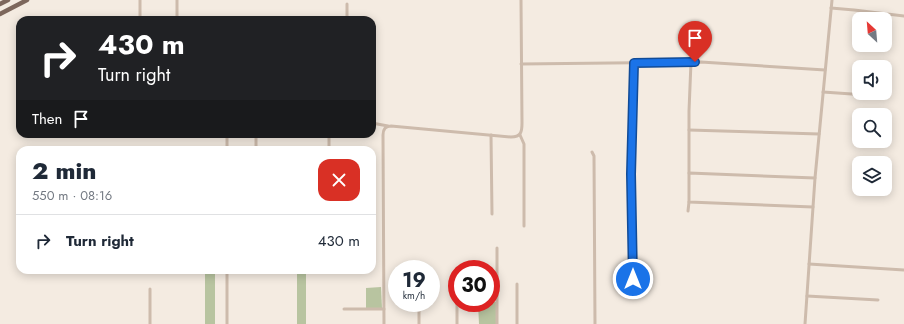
<!DOCTYPE html>
<html lang="en">
<head>
<meta charset="utf-8">
<style>
  :root { --surface:#fff; --page:#f6f6f7; --text:#1f2937; --muted:#747a83; --line:#e0e1e3 }
  body { margin:0; font-family:Jost,sans-serif; background:var(--page); color:var(--text); height:100vh; display:flex; flex-direction:column; font-size:15px; white-space:nowrap }
  * { box-sizing:border-box; margin:0 }
  p { font-size:13px; color:var(--muted) }
  .icon { flex:none; width:22px; height:22px; fill:none; stroke:currentColor; stroke-width:2; stroke-linecap:round; stroke-linejoin:round }
  .map { position:relative; flex:1; overflow:hidden }
  .sheet { position:absolute; left:16px; top:146px; width:360px; height:128px; display:flex; flex-direction:column; background:var(--surface); border-radius:12px; box-shadow:0 2px 10px #0003 }
  .sheet>* { flex:none }
  .top-card { position:absolute; left:16px; top:16px; width:360px; height:122px; border-radius:12px; box-shadow:0 2px 10px #0003; background:#202124; color:#fff; overflow:hidden }
  .needle { width:26px; rotate:334deg }
  .buttons { position:absolute; left:852px; top:12px; display:grid; gap:8px }
  .buttons a { display:grid; place-items:center; width:40px; height:40px; border-radius:8px; background:var(--surface); box-shadow:0 2px 10px #0003; font-size:20px }
  .speed { position:absolute; left:388px; top:260px; display:flex; gap:8px; font-size:20px; font-weight:700; text-align:center }
  .speed>* { display:grid; place-content:center; width:52px; height:52px; border-radius:50%; background:var(--surface); box-shadow:0 2px 10px #0003; line-height:1 }
  .speed small { font-size:10px; font-weight:400 }
  .speed .limit { border:6px solid #d22; background:#fff; color:#111 }
  .pin { position:absolute; display:grid; place-items:center; width:34px; height:34px; color:#fff; margin:-41px -17px; border-radius:50% 50% 50% 0; rotate:-45deg; box-shadow:0 0 4px #0007 }
  .pin .icon { rotate:45deg }
  .me { position:absolute; width:44px; margin:-22px; rotate:0deg; stroke-linejoin:round; filter:drop-shadow(0 0 3px #0008) }
  .turn { display:flex; align-items:center; gap:14px; height:84px; padding:0 16px; font-size:18px }
  .turn .icon { width:52px; height:52px; stroke-width:2.5 }
  .turn b { display:block; font-size:28px; line-height:34px }
  .then { display:flex; align-items:center; height:38px; padding:0 16px; background:#0003; gap:8px; font-size:15px }
  .round { display:grid; place-items:center; flex:none; width:42px; height:42px; border-radius:12px; background:var(--page) }
  .head { display:flex; align-items:center; justify-content:space-between; height:68px; padding:0 16px }
  h1 { font-size:24px; font-weight:800; line-height:30px }
  ul { padding:0; list-style:none }
  li { display:flex; align-items:center; gap:12px; height:52px; padding:0 16px; border-top:1px solid var(--line) }
  li div { flex:1 }
  li b { display:block; font-size:15px }
  li em { font-style:normal }
  .map>svg:first-child { display:block }
  .green { fill:#b8c4a0 }
  .lines { fill:none; stroke-linecap:round; stroke-linejoin:round }
  .street { stroke:#cdbbac; stroke-width:3 }
  .primary { stroke:#7d675c; stroke-width:4.5 }
  .route-casing { stroke:#114b97; stroke-width:10 }
  .route { stroke:#1a73e8; stroke-width:7 }
</style>
</head>
<body>
<div class="map">
<svg width="904" height="324" viewBox="0 0 904 324">
  <rect width="100%" height="100%" fill="#f4ebe1"/>
  <!-- green -->
  <g class="green">
    <rect x="205" y="270" width="10" height="54"/>
    <rect x="297" y="270" width="9" height="54"/>
    <polygon points="381,287 382,308 366,308 366,288"/>
    <polygon points="491,302 496,302 496,324 479,324 478,303 491,303"/>
  </g>
  <g class="lines">
    <!-- street -->
    <g class="street">
      <polyline points="140,0 140,20"/>
      <polyline points="177,0 177,20"/>
      <polyline points="347,4 347,20"/>
      <polyline points="831,8 854,10 904,16"/>
      <polyline points="521,64 701,62 825,70"/>
      <polyline points="18,91 20,91"/>
      <polyline points="823,92 866,95 870,93"/>
      <polyline points="372,123 388,126"/>
      <polyline points="689,130 819,134"/>
      <polyline points="227,134 227,150"/>
      <polyline points="256,134 256,150"/>
      <polyline points="329,134 329,150"/>
      <polyline points="491,135 492,214"/>
      <polyline points="520,135 524,144 524,226"/>
      <polyline points="592,152 594,156 595,324"/>
      <polyline points="689,173 689,111 691,62"/>
      <polyline points="813,207 689,202 689,173 815,178"/>
      <polyline points="688,211 689,202"/>
      <polyline points="497,248 497,324"/>
      <polyline points="419,264 419,269"/>
      <polyline points="809,264 904,270"/>
      <polyline points="457,268 457,274"/>
      <polyline points="633,279 631,174 635,63"/>
      <polyline points="150,289 150,324"/>
      <polyline points="807,296 878,300"/>
      <polyline points="457,303 457,324"/>
      <polyline points="344,309 384,309"/>
      <polyline points="227,324 227,270"/>
      <path d="M384,324l-1,-189c0,-5 2,-9 8,-9l120,11c10,0 11,-5 11,-14l-1,-123"/>
      <polyline points="419,324 419,303"/>
      <polyline points="517,324 517,284"/>
      <polyline points="805,324 815,178 832,0"/>
    </g>
    <!-- primary -->
    <g class="primary">
      <polyline points="0,4 8,0"/>
      <polyline points="0,14 27,0"/>
    </g>
  </g>
  <g class="lines">
    <!-- route casing -->
    <g class="route-casing">
      <polyline id="route" points="633,279 631,174 634,63 695,62"/>
    </g>
    <!-- route -->
    <use href="#route" class="route"/>
  </g>
</svg>
<div class="buttons">
<a><svg class="needle" viewBox="-14 -14 28 28"><path d="M0-13l5 13h-10z" fill="#e53935"/><path d="M0 13l5-13h-10z" fill="#747a83"/></svg></a>
<a><svg class="icon" aria-label="sound" viewBox="0 0 24 24"><path d="M4 9h4l5-4v14l-5-4H4zM17 9q2 3 0 6"/></svg></a>
<a><svg class="icon" aria-label="search" viewBox="0 0 24 24"><circle cx="10" cy="10" r="6"/><path d="M15 15l6 6"/></svg></a>
<a><svg class="icon" aria-label="layers" viewBox="0 0 24 24"><path d="M12 4l9 5-9 5-9-5zM3 14l9 5 9-5"/></svg></a>
</div>
<div class="speed"><div>19<small>km/h</small></div><div class="limit">30</div></div>
<div class="pin" style="left:695px;top:62px;background:#d93025"><svg class="icon" aria-label="arrive" viewBox="0 0 24 24"><path d="M6 21V4h12l-3 4 3 4H6"/></svg></div>
<svg class="me" style="left:633px;top:279px" viewBox="-20 -20 40 40"><circle r="17" fill="#1a73e8" stroke="#fff" stroke-width="3"/><path d="M0-11L8 9 0 5-8 9z" fill="#fff"/></svg>
<div class="top-card">
<div class="turn"><svg class="icon" aria-label="right" viewBox="0 0 24 24"><path d="M7 20v-9h11M14 6l5 5-5 5"/></svg><div><b>430 m</b>Turn right</div></div>
<div class="then">Then<svg class="icon" aria-label="arrive" viewBox="0 0 24 24"><path d="M6 21V4h12l-3 4 3 4H6"/></svg></div>
</div>
<section class="sheet">
<div class="head"><div><h1>2 min</h1><p>550 m · 08:16</p></div><a class="round" style="background:#d93025;color:#fff"><svg class="icon" aria-label="close" viewBox="0 0 24 24"><path d="M6 6l12 12M18 6L6 18"/></svg></a></div>
<ul>
<li><svg class="icon" aria-label="right" viewBox="0 0 24 24"><path d="M7 20v-9h11M14 6l5 5-5 5"/></svg><div><b>Turn right</b></div><em>430 m</em></li>
</ul>
</section>
</div>
</body>
</html>
